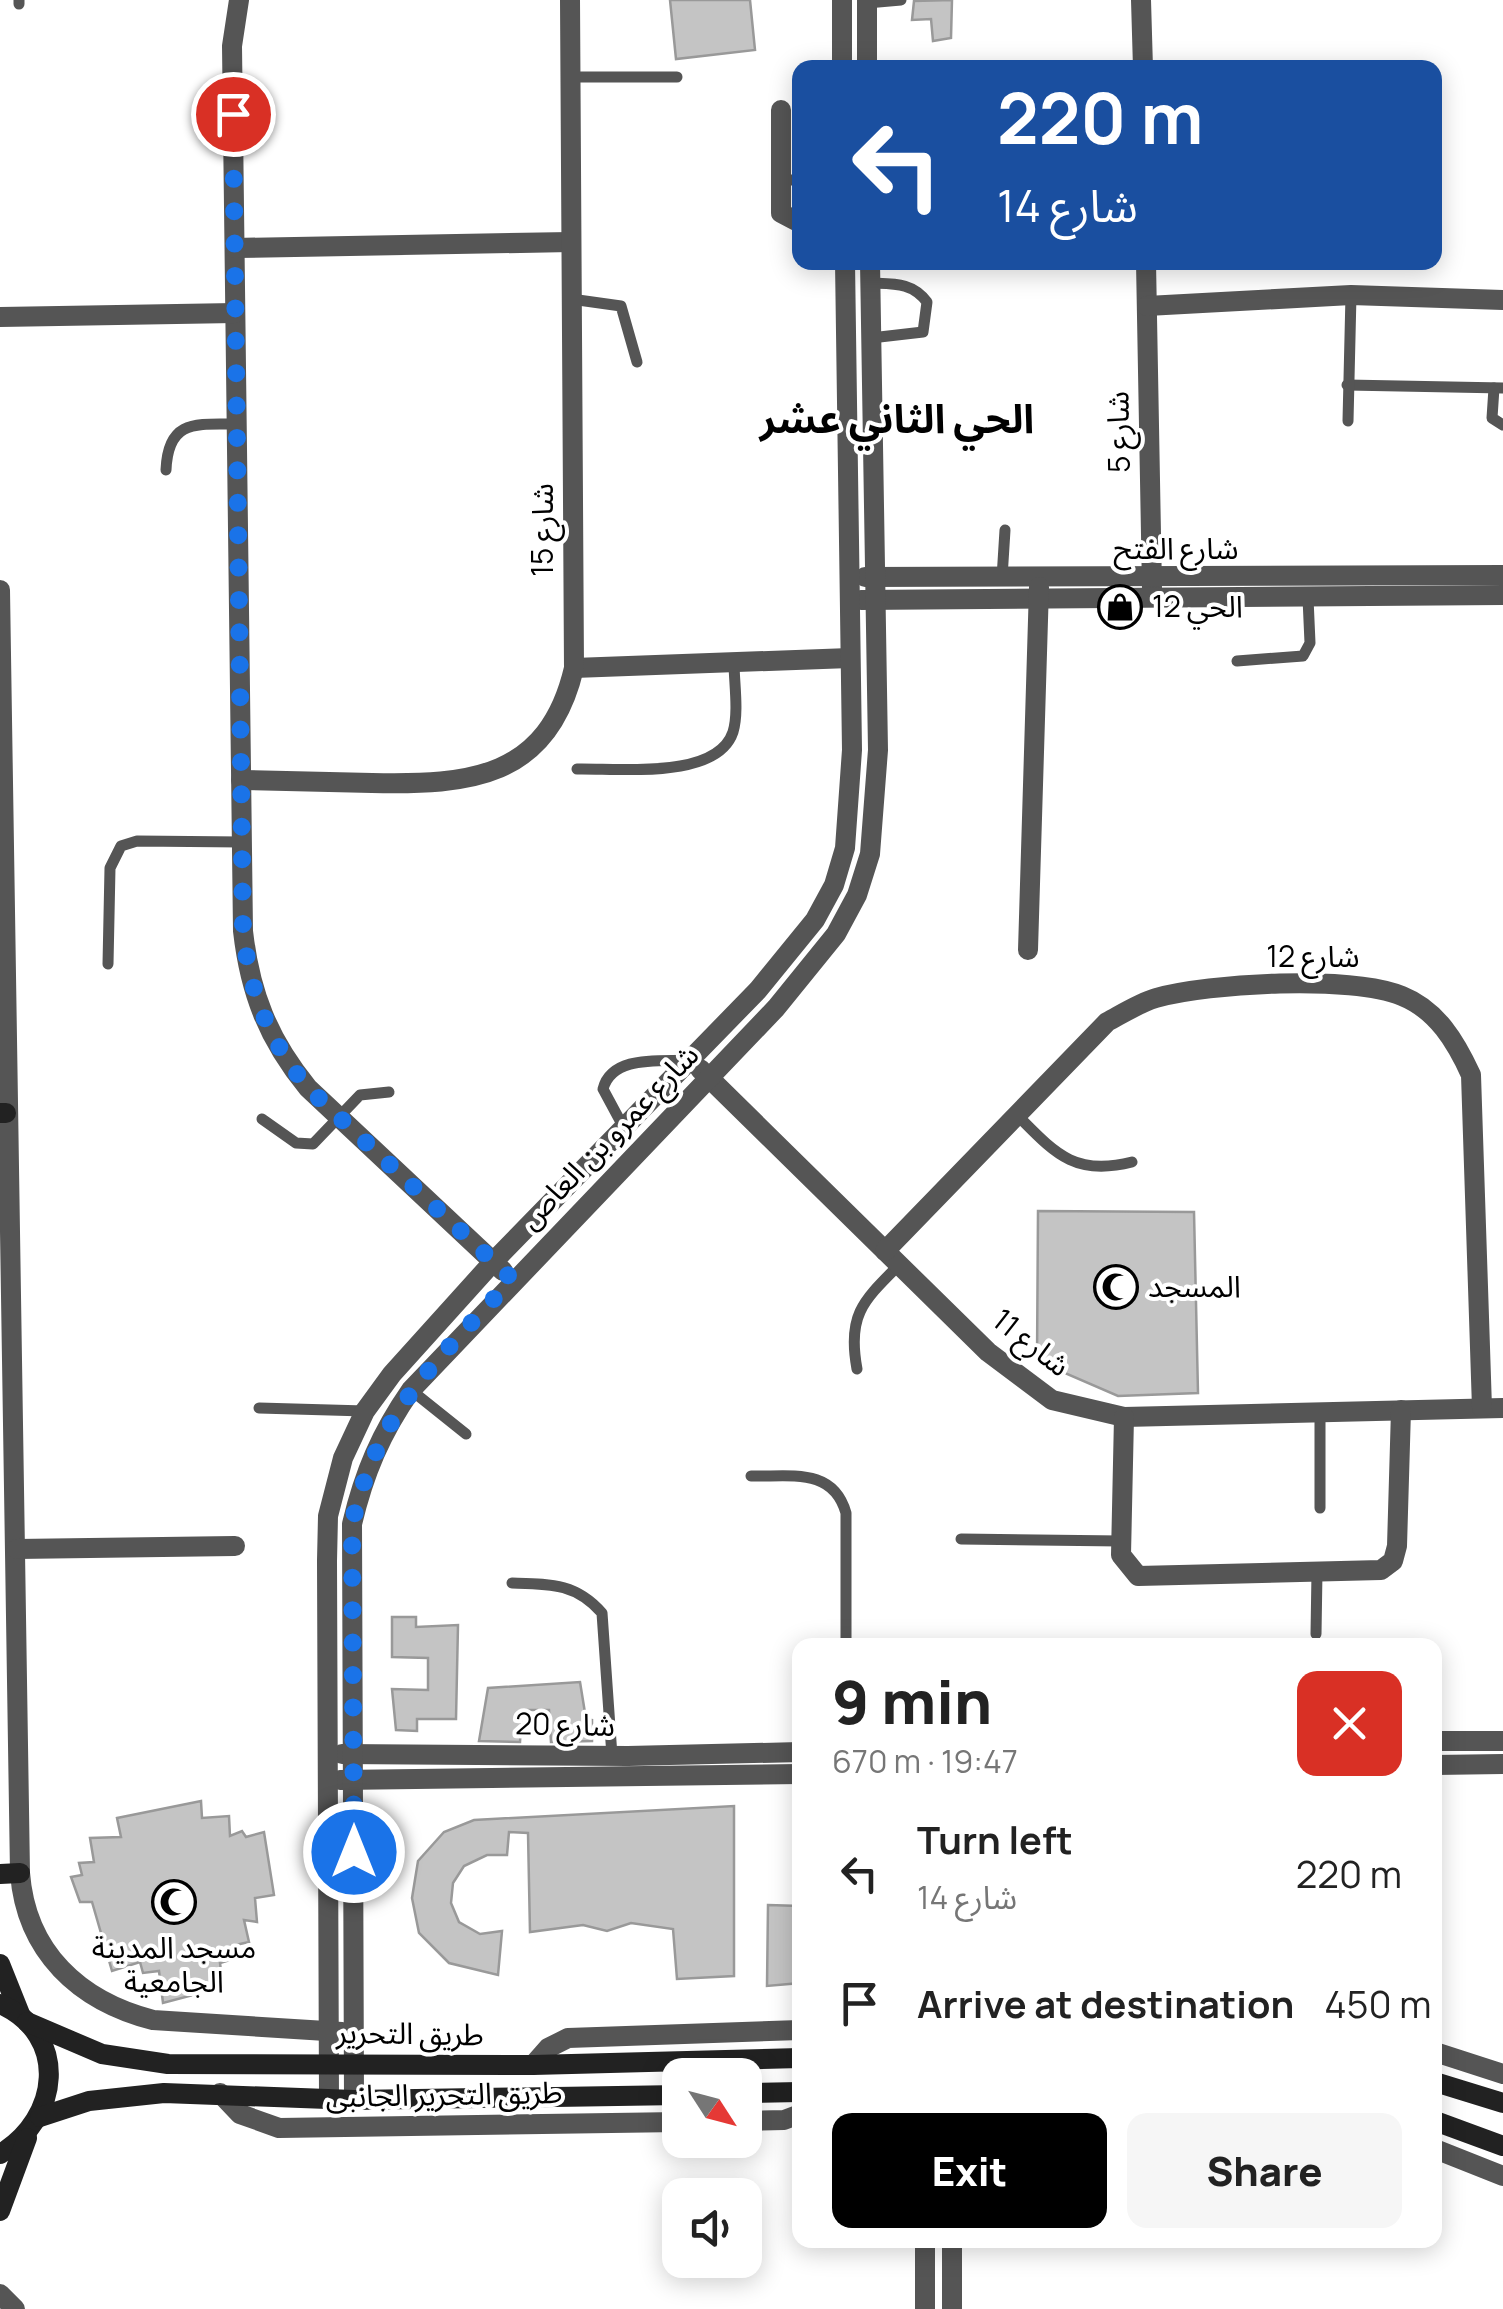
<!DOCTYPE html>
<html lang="en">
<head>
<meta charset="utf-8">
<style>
  :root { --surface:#fff; --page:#f6f6f6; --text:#222; --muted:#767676; --accent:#000 }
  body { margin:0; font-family:Manrope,"Noto Sans Arabic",sans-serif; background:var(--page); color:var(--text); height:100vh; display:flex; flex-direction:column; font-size:38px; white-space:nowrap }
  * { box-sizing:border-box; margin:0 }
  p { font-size:32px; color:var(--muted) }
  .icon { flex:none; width:55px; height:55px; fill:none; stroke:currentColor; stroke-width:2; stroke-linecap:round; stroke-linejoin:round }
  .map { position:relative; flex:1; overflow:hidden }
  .details { position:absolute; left:792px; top:1638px; width:650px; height:610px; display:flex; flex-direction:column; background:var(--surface); border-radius:20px; box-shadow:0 5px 25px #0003 }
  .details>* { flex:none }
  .hud { position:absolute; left:792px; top:60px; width:650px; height:210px; border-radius:20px; box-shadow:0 5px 25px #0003; background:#1a4fa0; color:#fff; overflow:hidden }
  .needle { width:65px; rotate:126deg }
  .controls { position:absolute; left:662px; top:2058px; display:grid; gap:20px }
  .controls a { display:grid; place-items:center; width:100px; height:100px; border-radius:20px; background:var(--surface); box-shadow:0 5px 25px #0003; font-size:50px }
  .pin { position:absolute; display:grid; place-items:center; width:85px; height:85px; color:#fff; margin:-42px; border:5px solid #fff; border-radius:50%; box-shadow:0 2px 10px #0007 }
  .me { position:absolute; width:110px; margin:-55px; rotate:0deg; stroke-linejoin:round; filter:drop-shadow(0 0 8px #0008) }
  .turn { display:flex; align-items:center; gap:35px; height:210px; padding:0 40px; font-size:45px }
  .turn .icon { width:130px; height:130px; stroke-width:2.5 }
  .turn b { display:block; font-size:70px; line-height:85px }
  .round { display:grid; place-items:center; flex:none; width:105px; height:105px; border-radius:20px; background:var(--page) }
  .headline { display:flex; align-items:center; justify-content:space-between; height:170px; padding:0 40px }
  h1 { font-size:60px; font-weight:800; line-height:75px }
  .primary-button { display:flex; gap:20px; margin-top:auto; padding:20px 40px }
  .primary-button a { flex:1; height:115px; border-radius:20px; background:var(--accent); color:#fff; font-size:40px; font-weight:800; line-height:115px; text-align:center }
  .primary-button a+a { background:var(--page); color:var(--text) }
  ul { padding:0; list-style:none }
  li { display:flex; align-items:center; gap:30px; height:130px; padding:0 40px }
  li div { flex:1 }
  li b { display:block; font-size:38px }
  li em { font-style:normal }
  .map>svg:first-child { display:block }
  .building { fill:#c4c4c4; stroke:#999; stroke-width:2.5 }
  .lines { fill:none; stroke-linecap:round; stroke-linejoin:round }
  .lane { stroke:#555; stroke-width:11 }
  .street { stroke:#555; stroke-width:20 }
  .secondary { stroke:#222; stroke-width:20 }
  .route { stroke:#1a73e8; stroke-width:18; stroke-dasharray:0 32.4 }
  .labels { text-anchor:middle; stroke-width:8; stroke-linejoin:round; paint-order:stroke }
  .street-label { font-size:30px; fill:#000; stroke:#fff }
  .poi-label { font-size:30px; fill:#000; stroke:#fff; text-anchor:start }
  .district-label { font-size:40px; font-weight:bold; fill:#000; stroke:#fff }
</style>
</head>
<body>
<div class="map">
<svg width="1503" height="2309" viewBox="0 0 1503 2309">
  <rect width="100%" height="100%" fill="#fff"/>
  <!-- building -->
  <g class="building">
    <polygon points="670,0 750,0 755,50 676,59"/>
    <polygon points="952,0 951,38 933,41 931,19 912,20 914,1"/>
    <polygon points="1038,1211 1194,1212 1198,1393 1118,1396 1037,1361"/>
    <polygon points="392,1617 416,1617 416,1627 458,1625 456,1719 417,1719 417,1731 396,1730 392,1689 428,1690 428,1658 392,1657"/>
    <polygon points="580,1682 586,1719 592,1720 592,1741 551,1742 549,1710 522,1710 520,1742 479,1741 488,1688"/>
    <polygon points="201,1801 202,1818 229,1816 230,1836 242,1831 246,1837 264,1832 274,1895 255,1898 257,1922 244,1920 249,1942 231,1946 233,1959 220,1963 223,1987 163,2003 159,1971 143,1973 140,1962 112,1971 92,1902 80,1902 71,1877 82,1875 79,1863 94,1862 90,1838 121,1837 117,1818"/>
    <polygon points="734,1806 734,1976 677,1979 673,1929 631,1923 607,1931 583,1925 530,1932 528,1833 509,1832 507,1855 487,1855 464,1866 453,1883 451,1903 459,1922 480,1934 502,1931 498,1975 449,1963 419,1933 412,1898 418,1861 444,1832 474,1820"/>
    <polygon points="768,1905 800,1906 800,1983 767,1986"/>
  </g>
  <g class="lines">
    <!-- lane -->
    <g class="lane">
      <polyline points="867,3 901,0"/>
      <polyline points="19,4 19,0"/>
      <polyline points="570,77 677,77"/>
      <polyline points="780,180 800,180"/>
      <path d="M870,283c24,1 42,-1 57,19l-4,30 -52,6"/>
      <polyline points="571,299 621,306 637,362"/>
      <polyline points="1347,385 1503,388"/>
      <polyline points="1494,388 1492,418 1503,425"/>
      <polyline points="1348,421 1351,295"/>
      <path d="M166,470c2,-51 30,-46 71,-46"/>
      <polyline points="1002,578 1005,530"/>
      <polyline points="1237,661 1303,656 1310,643 1308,598"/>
      <path d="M577,769c42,-1 140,11 156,-37 6,-20 1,-49 1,-70"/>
      <polyline points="108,964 110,868 121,846 137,841 242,842"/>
      <path d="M1015,1113c39,39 58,64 117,49"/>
      <polyline points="262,1119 296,1143 313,1144 360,1095 389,1092"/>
      <path d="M624,1128l-21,-39c9,-35 59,-27 87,-29"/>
      <path d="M857,1369c-10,-54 6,-68 42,-104"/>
      <polyline points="411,1390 466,1434"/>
      <polyline points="259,1408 365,1411"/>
      <polyline points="1320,1413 1320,1508"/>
      <path d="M751,1476c39,1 82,-9 95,37v132"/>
      <polyline points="961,1539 1121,1541"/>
      <path d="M512,1583c38,1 64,0 90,30l10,143"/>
      <polyline points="1316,1634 1317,1572"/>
    </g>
    <!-- street -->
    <g class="street">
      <path d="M239,0l-7,46 11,885c7,62 25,108 65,157l195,183"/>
      <polyline points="842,0 842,68"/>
      <polyline points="867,0 867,68"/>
      <polyline points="1141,0 1143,68"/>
      <polyline points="781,110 781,213 800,223"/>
      <polyline points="235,248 571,242"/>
      <polyline points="1146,262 1152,589"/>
      <polyline points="1147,306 1351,295 1503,300"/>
      <polyline points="0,317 235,313"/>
      <polyline points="865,577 1503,575"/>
      <path d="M0,590l20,1283c6,79 59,128 133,147l189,12"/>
      <polyline points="861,600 1503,595"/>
      <polyline points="574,668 850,658"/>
      <path d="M241,780c43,1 87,2 131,3 97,2 176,-4 202,-115l-4,-668"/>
      <polyline points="1028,950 1039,587"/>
      <polyline points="700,1069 988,1352 1052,1400 1124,1417 1503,1408"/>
      <path d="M885,1251l222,-229c15,-8 32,-19 49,-24 53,-15 195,-23 246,-2 35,14 54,46 69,79l11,333"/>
      <polyline points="1124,1417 1121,1555 1138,1576 1381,1570 1393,1561 1397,1546 1401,1410"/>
      <polyline points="17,1549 235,1546"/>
      <polyline points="1435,1741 1503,1741"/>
      <polyline points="342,1754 628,1756 800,1752"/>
      <polyline points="1435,1765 1503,1764"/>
      <polyline points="340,1780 800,1774"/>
      <polyline points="1435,2052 1503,2074"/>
      <polyline points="533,2065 548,2048 568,2038 800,2030"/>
      <polyline points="220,2093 240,2114 279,2128 680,2122"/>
      <polyline points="329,2099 327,1561 328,1516 343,1458 365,1411 392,1374 493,1262 758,990 815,920 834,885 845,848 852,750 845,262"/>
      <path d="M354,2100l-2,-576c12,-51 29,-91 59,-134l365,-382 60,-74 21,-39 13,-41 8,-104 -8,-488"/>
      <polyline points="745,2121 784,2120 800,2114"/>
      <polyline points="1435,2149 1503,2176"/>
      <polyline points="925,2240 925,2309"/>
      <polyline points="952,2240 952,2309"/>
      <polyline points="0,2294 15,2309"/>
    </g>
    <!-- secondary -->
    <g class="secondary">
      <polyline points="0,1113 6,1113"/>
      <polyline points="0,1874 20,1873"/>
      <polyline points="0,1964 20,2014"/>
      <path d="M0,2004c70,31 60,115 0,150"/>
      <polyline points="27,2022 102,2054 168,2064 533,2065 800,2058"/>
      <polyline points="1435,2082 1503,2103"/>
      <polyline points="745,2093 800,2092"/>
      <polyline points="40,2117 89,2101 164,2093 354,2100 680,2095"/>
      <polyline points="1435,2121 1503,2146"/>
      <polyline points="0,2211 27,2138"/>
    </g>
  </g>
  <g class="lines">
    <!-- route -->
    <path class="route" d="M233,114l10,817c7,62 25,108 65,157l204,191c-77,85 -133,129 -160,245l2,328"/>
  </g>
  <!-- icons -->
  <defs>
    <g id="shop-ring" transform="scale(2.25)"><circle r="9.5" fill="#fff" stroke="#000" stroke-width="1.5"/><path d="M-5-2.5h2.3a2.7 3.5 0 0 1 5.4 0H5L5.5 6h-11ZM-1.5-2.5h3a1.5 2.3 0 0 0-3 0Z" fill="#000"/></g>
    <g id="mosque-ring" transform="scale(2.25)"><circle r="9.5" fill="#fff" stroke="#000" stroke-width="1.5"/><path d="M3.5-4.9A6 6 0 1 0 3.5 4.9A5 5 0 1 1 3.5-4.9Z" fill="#000"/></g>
  </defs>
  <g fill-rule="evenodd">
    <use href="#shop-ring" x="1120" y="607"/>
    <use href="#mosque-ring" x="1116" y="1287"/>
    <use href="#mosque-ring" x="174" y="1902"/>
  </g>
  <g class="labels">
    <!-- street labels -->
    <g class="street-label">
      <text transform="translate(1119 432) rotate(-91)" y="10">شارع 5</text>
      <text transform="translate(543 530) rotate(-90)" y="10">شارع 15</text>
      <text x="1176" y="559">شارع الفتح</text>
      <text x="1313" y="967">شارع 12</text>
      <text transform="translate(609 1137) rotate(-46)" y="10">شارع عمرو بن العاص</text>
      <text transform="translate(1031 1343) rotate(38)" y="10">شارع 11</text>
      <text transform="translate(565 1725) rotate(1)" y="10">شارع 20</text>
      <text transform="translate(410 2034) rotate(1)" y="10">طريق التحرير</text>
      <text transform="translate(444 2095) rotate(-1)" y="10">طريق التحرير الجانبى</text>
    </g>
    <!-- poi labels -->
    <g class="poi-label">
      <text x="1152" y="617">الحي 12</text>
      <text x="1148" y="1297">المسجد</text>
      <text x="174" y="1958" text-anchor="middle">مسجد المدينة<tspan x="174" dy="34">الجامعية</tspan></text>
    </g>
    <!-- district labels -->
    <g class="district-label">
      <text x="897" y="433">الحي الثاني عشر</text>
    </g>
  </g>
</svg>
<div class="controls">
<a><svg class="needle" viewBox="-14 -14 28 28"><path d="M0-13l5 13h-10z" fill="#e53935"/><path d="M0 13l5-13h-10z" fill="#767676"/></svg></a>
<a><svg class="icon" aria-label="sound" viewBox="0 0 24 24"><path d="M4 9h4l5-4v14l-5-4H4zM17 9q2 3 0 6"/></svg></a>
</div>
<div class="pin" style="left:233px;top:114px;background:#d93025"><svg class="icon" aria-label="arrive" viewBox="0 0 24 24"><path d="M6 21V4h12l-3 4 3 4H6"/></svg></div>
<svg class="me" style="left:354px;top:1852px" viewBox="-20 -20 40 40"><circle r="17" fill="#1a73e8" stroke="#fff" stroke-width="3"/><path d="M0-11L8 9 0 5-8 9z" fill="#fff"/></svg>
<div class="hud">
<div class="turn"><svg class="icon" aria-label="left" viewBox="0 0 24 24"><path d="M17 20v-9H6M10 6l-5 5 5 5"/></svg><div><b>220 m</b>شارع 14</div></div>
</div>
<section class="details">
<div class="headline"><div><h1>9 min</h1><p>670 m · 19:47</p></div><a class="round" style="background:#d93025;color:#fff"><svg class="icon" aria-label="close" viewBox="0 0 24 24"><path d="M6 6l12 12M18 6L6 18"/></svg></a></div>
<ul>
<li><svg class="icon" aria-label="left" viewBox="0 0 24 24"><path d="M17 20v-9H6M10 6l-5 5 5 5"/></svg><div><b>Turn left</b><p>شارع 14</p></div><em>220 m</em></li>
<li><svg class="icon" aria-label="arrive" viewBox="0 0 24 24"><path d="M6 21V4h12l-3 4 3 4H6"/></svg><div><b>Arrive at destination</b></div><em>450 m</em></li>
</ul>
<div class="primary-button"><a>Exit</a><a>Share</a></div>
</section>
</div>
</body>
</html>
